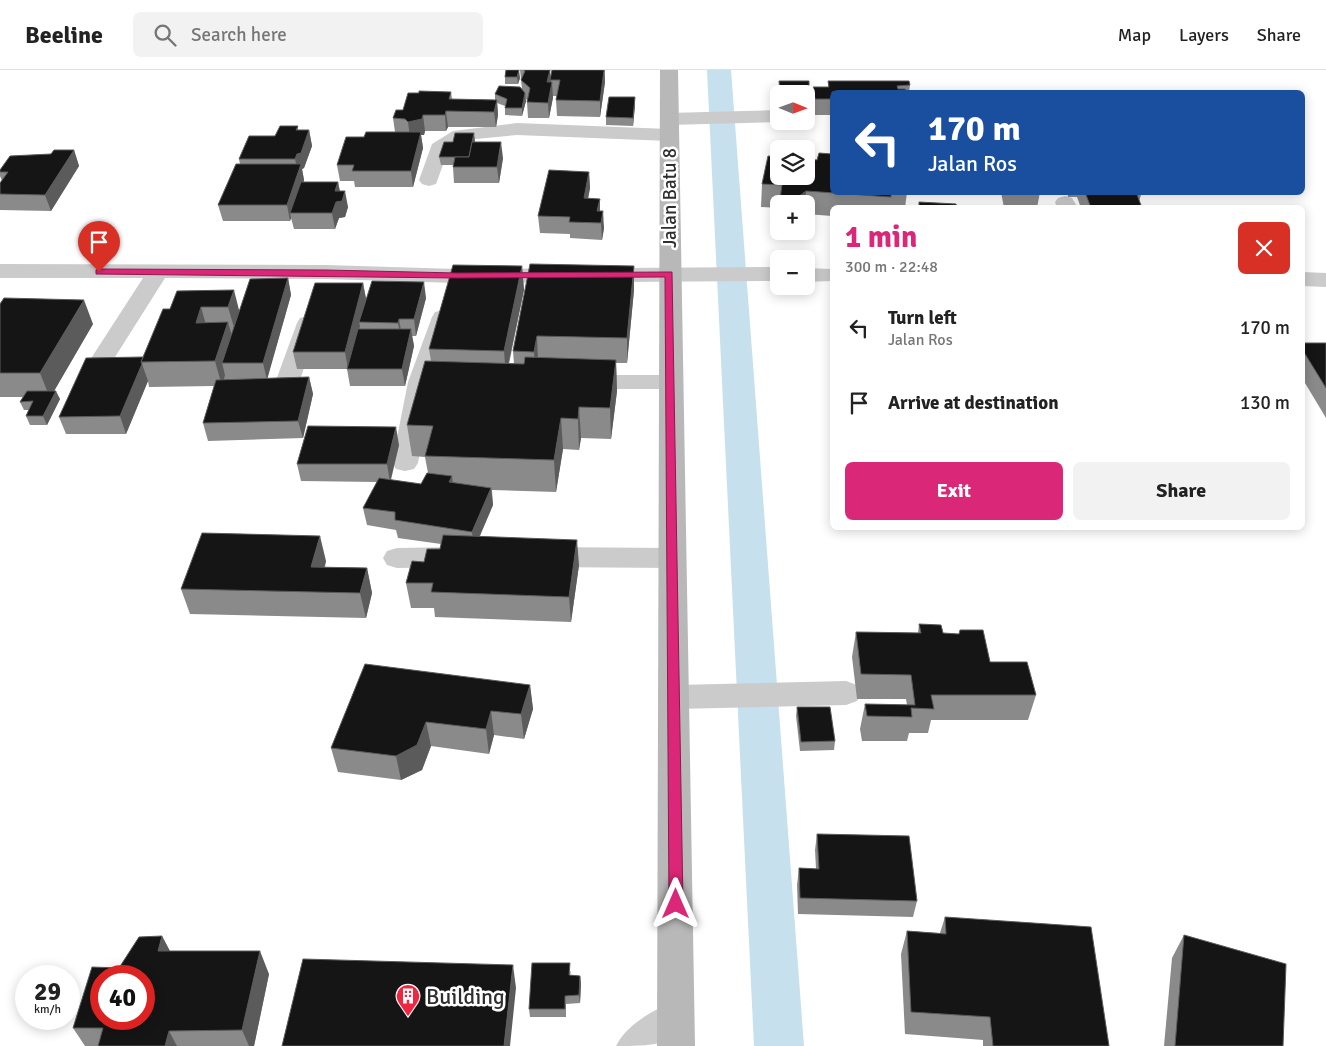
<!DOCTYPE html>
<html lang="en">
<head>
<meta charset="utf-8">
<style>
  :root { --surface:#fff; --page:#f2f2f2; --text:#222; --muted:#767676; --line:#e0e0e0; --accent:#db2777 }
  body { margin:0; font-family:Signika,sans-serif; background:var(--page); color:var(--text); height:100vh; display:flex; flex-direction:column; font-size:19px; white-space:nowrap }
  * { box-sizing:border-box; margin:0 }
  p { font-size:16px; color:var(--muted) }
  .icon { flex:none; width:28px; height:28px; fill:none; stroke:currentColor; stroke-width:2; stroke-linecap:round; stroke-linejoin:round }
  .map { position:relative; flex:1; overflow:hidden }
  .drawer { position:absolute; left:830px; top:135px; width:475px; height:325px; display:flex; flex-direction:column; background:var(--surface); border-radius:8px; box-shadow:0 2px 12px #0003 }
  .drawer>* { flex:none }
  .banner { position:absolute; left:830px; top:20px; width:475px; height:105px; border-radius:8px; box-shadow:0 2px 12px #0003; background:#1a4fa0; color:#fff; overflow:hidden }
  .needle { width:32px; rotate:91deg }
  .tools { position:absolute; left:770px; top:15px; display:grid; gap:10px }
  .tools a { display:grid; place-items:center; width:45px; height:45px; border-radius:8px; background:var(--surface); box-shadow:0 2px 12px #0003; font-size:25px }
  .speed { position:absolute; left:15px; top:895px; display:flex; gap:10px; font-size:25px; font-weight:700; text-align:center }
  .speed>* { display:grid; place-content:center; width:65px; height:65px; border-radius:50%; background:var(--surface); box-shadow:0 2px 12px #0003; line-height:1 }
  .speed small { font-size:12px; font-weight:400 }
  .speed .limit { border:8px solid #d22; background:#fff; color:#111 }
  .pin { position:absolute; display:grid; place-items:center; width:42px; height:42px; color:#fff; margin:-51px -21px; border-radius:50% 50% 50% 0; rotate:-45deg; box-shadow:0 0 5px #0007 }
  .pin .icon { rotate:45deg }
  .me { position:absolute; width:55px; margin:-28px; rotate:0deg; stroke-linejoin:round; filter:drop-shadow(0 0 4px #0008) }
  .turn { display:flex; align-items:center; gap:18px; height:105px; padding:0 15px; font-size:22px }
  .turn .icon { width:65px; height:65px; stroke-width:2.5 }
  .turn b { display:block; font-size:35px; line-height:42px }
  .round { display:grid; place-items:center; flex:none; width:52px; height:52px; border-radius:8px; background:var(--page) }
  .head { display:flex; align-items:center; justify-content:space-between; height:85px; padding:0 15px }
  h1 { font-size:30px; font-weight:700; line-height:38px; color:var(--accent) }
  .button { display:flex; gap:10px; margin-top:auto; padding:10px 15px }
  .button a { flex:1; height:58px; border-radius:8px; background:var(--accent); color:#fff; font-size:20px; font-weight:700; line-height:58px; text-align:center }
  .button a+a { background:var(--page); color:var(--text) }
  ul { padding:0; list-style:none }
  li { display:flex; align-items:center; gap:15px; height:75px; padding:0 15px }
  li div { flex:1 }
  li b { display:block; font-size:19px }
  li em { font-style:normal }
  header { display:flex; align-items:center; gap:30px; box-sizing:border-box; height:70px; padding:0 25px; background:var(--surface); border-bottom:1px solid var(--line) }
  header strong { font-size:24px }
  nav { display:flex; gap:28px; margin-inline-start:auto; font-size:18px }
  .search { width:350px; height:45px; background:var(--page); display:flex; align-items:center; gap:12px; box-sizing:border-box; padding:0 18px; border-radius:8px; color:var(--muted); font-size:19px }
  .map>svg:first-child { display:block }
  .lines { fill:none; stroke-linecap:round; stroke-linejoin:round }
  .canal { fill:#c6e0ee; fill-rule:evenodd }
  .street { fill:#cbcbcb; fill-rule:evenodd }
  .secondary { fill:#b8b8b8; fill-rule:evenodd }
  .wall { fill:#8a8a8a }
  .shaded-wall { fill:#5b5b5b }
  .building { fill:#151515; stroke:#5b5b5b; fill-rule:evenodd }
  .route { fill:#db2777; stroke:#8e194d }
  .labels { text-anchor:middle; stroke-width:5; stroke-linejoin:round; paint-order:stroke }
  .street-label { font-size:19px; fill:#2e2e2e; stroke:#fff }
  .near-poi-label { font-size:22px; fill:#2e2e2e; stroke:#fff; text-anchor:start }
</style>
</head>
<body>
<header>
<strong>Beeline</strong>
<div class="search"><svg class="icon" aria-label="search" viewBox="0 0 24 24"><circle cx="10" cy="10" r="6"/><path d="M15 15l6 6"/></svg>Search here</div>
<nav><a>Map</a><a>Layers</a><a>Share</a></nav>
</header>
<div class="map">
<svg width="1326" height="976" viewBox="0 0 1326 976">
  <rect width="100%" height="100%" fill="#fff"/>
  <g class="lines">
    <!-- canal -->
    <polygon class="canal" points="707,0 731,0 804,976 754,976"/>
    <!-- street -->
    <g class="street">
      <polygon points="779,40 779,52 669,55 662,53 660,49 662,45 669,43"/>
      <polygon points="517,53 669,59 676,61 679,65 676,69 669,71 517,65 465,70 448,81 436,114 429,116 422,114 419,110 432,74 453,61"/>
      <polygon points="1065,126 1072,128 1078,138 1057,138 1055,132 1058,128"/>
      <polygon points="0,194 326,195 457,199 779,197 779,211 457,213 326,209 165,208 110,295 102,297 94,295 90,290 143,208 0,208"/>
      <polygon points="806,198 832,199 832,211 806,212"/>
      <polygon points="1302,202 1326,203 1326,217 1302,216"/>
      <polygon points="443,240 451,242 454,247 432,312 418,393 414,399 405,401 396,399 392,393 408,312 432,247 435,242"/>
      <polygon points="308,246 316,248 319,253 299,313 295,318 287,320 279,318 275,313 297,253 300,248"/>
      <polygon points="579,305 670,305 678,307 682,312 678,317 670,319 579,319 571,317 567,312 571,307"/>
      <polygon points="463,477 473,480 477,487 473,494 463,497 397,498 387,495 383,488 387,481 397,478"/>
      <polygon points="541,477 672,478 682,481 686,488 682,495 672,498 541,497 531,494 527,487 531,480"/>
      <polygon points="846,611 857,615 861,623 857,631 846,635 675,639 664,635 660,627 664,619 675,615"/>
      <path d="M676,931l13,5 5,12c-15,28 -46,28 -78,28 10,-21 38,-37 60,-45z"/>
    </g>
    <!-- secondary -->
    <polygon class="secondary" points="660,0 678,0 695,976 657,976"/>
  </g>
  <!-- wall -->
  <g class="wall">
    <polygon points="506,0 520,8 518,14 505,14 505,7"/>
    <polygon points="520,0 550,0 551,10 552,0 605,0 605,12 600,47 557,46 556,30 557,26 553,26 549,48 528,48 527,32 527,30 525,28 526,31 522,46 505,45 505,36 497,33 498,45 496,57 448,57 446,61 425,61 424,65 421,65 423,78 413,117 355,117 354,111 340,111 337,95 364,67 395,62 393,48 403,40 419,23 451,22 452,29 495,30 495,24 522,19"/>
    <polygon points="779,11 809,22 809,30 806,30 806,24 779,24"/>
    <polygon points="828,11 910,15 909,22 832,22 832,45 814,45 812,32 813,17 828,17"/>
    <polygon points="635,35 633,56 606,55 606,47"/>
    <polygon points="298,56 298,60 309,60 312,76 304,98 302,99 304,110 304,112 338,112 340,121 348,137 345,147 339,148 335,159 294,159 291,148 290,151 223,151 218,135 240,94 239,89 275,66"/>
    <polygon points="474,72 503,88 499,113 454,113 453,97 453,95 441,95 439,87"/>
    <polygon points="74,80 79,96 51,141 0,140 0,113 2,111 0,106 0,100 51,84"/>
    <polygon points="589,102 590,118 588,128 600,141 604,158 602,170 570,168 570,164 540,163 538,146"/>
    <polygon points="762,114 907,122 905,138 832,138 832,146 806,144 806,134 779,134 779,138 761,137"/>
    <polygon points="1001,122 1040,122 1037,138 1004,138"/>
    <polygon points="1067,122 1142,122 1139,131 1142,138 1081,138 1077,127 1068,127"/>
    <polygon points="522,196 524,220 509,294 514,294 513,281 634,196 634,220 627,293 616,293 617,321 611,369 581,368 579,380 563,379 556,422 492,420 493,435 480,466 579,495 571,552 435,547 434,538 411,538 406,513 424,492 440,479 441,474 398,468 396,460 367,455 363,438 377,412 301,411 297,394 399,375 391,410 421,414 428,403 425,387 412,386 407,355 431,291 429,279"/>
    <polygon points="288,208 291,225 267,308 309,307 313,324 303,368 208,371 203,353 214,316 149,317 148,311 126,364 66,364 59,347 143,287 170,239 177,221 239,240"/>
    <polygon points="363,213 366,229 426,228 416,266 412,266 414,276 405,316 350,316 347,299 297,299 293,282"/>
    <polygon points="0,234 93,254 54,321 60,329 47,355 30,355 26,346 29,340 24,340 20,332 23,327 0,327"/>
    <polygon points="1302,273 1326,273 1326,348 1302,308"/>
    <polygon points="326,491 325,497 367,498 372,523 366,548 190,544 181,519"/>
    <polygon points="919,554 943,563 990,592 1036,625 1028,650 931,650 928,663 909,663 907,671 862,671 860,659 865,634 907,635 906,629 857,629 852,587 856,562 918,563"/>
    <polygon points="530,615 533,639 524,669 494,665 489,684 431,676 422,700 401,710 338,702 331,678"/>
    <polygon points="797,637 835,671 834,680 800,681 796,646"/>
    <polygon points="817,764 917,831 913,847 798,844 797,815 799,798 816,799 815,780"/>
    <polygon points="945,847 1109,976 983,976 983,970 905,964 901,884 907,861 940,863"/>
    <polygon points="1184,865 1283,976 1164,976 1172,888"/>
    <polygon points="162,866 170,881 269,904 254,976 85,976 73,958 119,898"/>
    <polygon points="571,901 570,905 580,906 581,914 580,933 566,934 566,947 530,947 529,939"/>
  </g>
  <!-- shaded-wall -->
  <g class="shaded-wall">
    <polygon points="519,0 520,8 518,14 517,7"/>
    <polygon points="550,0 551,15 547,12"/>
    <polygon points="604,0 605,12 600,47 600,31"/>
    <polygon points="552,12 553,28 549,48 548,33"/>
    <polygon points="525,23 526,31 522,46 522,38"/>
    <polygon points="635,27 635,35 633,56 633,48"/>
    <polygon points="497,30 498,45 496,57 494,42"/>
    <polygon points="446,41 448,57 446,61 445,45"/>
    <polygon points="423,45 425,61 424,65 421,65 423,78 413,117 411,101 410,68 408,52"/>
    <polygon points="309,60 312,76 304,98 302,99 304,110 293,143 290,143 291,148 290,151 287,135 298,103 295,89"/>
    <polygon points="474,63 475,71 470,95 469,87"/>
    <polygon points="501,72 503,88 499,113 497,97"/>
    <polygon points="74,80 79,96 51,141 45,125"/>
    <polygon points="589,102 590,118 585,145 584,128"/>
    <polygon points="338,112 341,128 345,121 348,137 345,147 339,148 335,159 332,143 335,121"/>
    <polygon points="806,121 805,134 794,134 794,130"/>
    <polygon points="600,129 600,145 597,141"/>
    <polygon points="603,141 604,158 602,170 601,153"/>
    <polygon points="522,196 524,220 506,305 504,281"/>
    <polygon points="634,196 634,220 627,293 627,268"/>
    <polygon points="288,208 291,225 267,310 263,293"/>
    <polygon points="424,212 426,228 416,266 414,249"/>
    <polygon points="363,213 366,229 359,252 360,256 348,299 345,282"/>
    <polygon points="234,220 240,244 235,261 228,237"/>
    <polygon points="84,230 93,254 50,328 40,303"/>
    <polygon points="201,237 208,262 196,253"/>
    <polygon points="399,249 402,266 401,270 398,253"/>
    <polygon points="228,252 235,277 222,293 225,305 222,316 215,291"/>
    <polygon points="411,259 414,276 405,316 402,299"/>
    <polygon points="537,266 538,291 536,306 534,282"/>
    <polygon points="616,290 617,321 611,369 610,338"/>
    <polygon points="142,294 148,311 126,364 120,346"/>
    <polygon points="309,307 313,324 303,368 298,351"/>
    <polygon points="56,321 60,329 47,355 43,346"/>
    <polygon points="579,337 581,368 579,380 578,349"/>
    <polygon points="561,348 563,379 556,422 554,390"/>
    <polygon points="396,357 399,375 390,412 387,394"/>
    <polygon points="452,406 454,423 449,412"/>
    <polygon points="491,418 493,435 474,479 472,462"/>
    <polygon points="320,466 326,491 317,522 311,497"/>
    <polygon points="577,470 579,495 571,552 569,527"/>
    <polygon points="367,498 372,523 366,548 360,523"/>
    <polygon points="530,615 533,639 524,669 521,644"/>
    <polygon points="491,641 494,665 489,684 486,659"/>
    <polygon points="426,652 431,676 422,700 401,710 396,686"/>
    <polygon points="162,866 174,889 158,881"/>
    <polygon points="260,881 269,904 254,976 249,976 242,960"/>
    <polygon points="513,895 516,918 510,976 504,976"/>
    <polygon points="580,906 581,914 580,933 579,925"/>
    <polygon points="169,961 177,976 165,976"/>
  </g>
  <!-- building -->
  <g class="building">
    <polygon points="506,0 519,0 517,7 505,7"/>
    <polygon points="524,0 550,0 547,12 552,12 548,33 527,32 530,18 521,10 525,1"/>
    <polygon points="552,0 604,0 600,31 556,30 560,10 550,10"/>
    <polygon points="779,11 809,11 809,22 780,22"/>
    <polygon points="828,11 909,11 910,15 897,16 898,19 905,19 907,22 832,22 832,29 815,29 813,17 829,17"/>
    <polygon points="499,16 520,17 525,23 522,38 505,38 507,29 495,24"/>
    <polygon points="419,21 451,22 449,29 497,30 494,42 446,41 445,45 423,45 422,49 408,52 405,49 393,48 396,40 403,40 408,23 419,23"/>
    <polygon points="609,27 635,27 633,48 606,47"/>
    <polygon points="280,56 298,56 296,60 309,60 301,83 297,84 295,89 239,89 249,66 275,66"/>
    <polygon points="366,62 421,62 411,101 352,101 354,95 337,95 346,67 364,67"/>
    <polygon points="455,63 474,63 469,87 439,87 444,72 453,72"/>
    <polygon points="472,72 501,72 497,97 453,97 455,87 469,87"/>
    <polygon points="54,80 74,80 45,125 0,124 0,113 8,102 0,102 0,100 10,86 51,84"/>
    <polygon points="819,83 832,84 832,122 907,122 907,124 891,123 891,127 806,121 794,130 780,129 782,115 762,114 768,86 779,87 779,106 806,106 806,89 817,90"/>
    <polygon points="236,94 301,94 287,135 218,135"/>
    <polygon points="549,100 589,102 584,128 600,129 597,141 603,141 601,153 569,152 570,147 538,146"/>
    <polygon points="301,112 338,112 335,121 345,121 342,131 336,132 332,143 290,143"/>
    <polygon points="1085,122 1136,122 1142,138 1091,138"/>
    <polygon points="919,132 956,134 957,138 919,138"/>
    <polygon points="530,194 634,196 627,268 537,266 534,282 513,281"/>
    <polygon points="453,195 522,196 504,281 429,279"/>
    <polygon points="288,208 263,293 222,293 250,209"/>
    <polygon points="372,211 424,212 414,249 399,249 398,253 359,252"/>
    <polygon points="315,213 363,213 345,282 293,282"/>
    <polygon points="234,220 228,237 201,237 196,253 228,252 215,291 141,292 163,239 170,239 177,221"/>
    <polygon points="4,228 84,230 40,303 0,303 0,234"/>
    <polygon points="358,259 411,259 402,299 347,299"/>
    <polygon points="1302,273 1326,273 1326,318 1302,279"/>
    <polygon points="143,287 141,292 142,294 120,346 59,347 86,288"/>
    <polygon points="525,287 616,290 610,338 579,337 578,349 561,348 554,390 425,386 433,356 407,355 425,291 524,294"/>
    <polygon points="309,307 298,351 203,353 216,310"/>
    <polygon points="27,321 56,321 43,346 26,346 33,331 20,332"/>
    <polygon points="308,356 396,357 387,394 297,394"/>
    <polygon points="427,403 452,406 449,412 491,418 472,462 395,450 395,442 363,438 379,408 421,414"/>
    <polygon points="202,463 320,466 311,497 367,498 360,523 181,519"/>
    <polygon points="443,465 577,470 569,527 431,522 433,513 406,513 412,491 424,492 427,479 440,479"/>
    <polygon points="919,554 941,555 943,563 959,564 960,560 983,560 990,592 1027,592 1036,625 931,625 934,639 911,638 912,647 867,646 865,634 915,635 911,605 861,604 856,562 921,563"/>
    <polygon points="365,594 530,615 521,644 491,641 486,659 426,652 417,675 396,686 331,678"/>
    <polygon points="797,637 830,637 835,671 801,672"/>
    <polygon points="817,764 909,766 917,831 800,828 799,798 819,799"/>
    <polygon points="945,847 1091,857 1109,976 993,976 990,947 911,942 907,861 946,864"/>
    <polygon points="1184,865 1286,894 1283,976 1175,976"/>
    <path d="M162,866l-4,15h102l-18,79 -73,1 -4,15h-67l5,-18h-30l19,-61 27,1 20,-31zM101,906h43v43h-43z"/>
    <polygon points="303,889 513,895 504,976 282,976"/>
    <polygon points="532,893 570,893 569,905 580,906 579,925 565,926 565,939 529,939"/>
  </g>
  <!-- route -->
  <polygon class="route" points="99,199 326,200 457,203 672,202 683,834 681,839 676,841 671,839 669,834 665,207 457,208 96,204 96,200"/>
  <!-- icons -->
  <defs>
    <g id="building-pin" transform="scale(1.25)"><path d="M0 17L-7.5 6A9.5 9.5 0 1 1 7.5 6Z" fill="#f02540" stroke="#fff"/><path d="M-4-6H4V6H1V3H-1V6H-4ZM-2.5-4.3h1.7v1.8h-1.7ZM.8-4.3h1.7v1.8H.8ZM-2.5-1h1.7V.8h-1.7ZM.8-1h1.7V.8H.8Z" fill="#fff"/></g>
  </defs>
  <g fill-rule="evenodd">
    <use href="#building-pin" x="408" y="926"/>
  </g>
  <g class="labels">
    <!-- street labels -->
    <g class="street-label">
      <text transform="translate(669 128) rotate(-90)" y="7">Jalan Batu 8</text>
    </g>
    <!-- near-poi labels -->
    <g class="near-poi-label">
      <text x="426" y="934">Building</text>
    </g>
  </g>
</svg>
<div class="tools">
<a><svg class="needle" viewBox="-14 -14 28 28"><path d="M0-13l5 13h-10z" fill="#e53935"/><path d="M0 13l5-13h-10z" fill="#767676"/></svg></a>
<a><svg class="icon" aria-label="layers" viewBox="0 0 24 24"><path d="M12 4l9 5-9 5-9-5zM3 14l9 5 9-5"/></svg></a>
<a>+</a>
<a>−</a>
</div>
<div class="speed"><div>29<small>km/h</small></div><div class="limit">40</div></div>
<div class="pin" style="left:99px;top:202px;background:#d93025"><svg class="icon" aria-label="arrive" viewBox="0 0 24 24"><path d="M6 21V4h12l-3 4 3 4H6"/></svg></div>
<svg class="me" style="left:676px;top:834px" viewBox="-20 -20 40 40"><path d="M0-17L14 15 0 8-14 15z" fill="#db2777" stroke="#fff" stroke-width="4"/></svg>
<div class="banner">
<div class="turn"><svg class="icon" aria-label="left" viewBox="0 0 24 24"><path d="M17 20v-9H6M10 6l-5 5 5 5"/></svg><div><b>170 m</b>Jalan Ros</div></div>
</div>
<section class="drawer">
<div class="head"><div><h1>1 min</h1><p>300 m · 22:48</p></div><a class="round" style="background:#d93025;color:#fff"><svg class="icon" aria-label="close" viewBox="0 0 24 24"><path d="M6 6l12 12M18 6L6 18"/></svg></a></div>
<ul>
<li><svg class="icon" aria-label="left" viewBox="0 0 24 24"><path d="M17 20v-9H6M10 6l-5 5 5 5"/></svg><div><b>Turn left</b><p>Jalan Ros</p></div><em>170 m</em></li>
<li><svg class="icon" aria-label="arrive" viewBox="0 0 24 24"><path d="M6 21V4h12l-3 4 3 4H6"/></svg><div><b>Arrive at destination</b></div><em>130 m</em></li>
</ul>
<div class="button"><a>Exit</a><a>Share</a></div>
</section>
</div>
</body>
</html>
